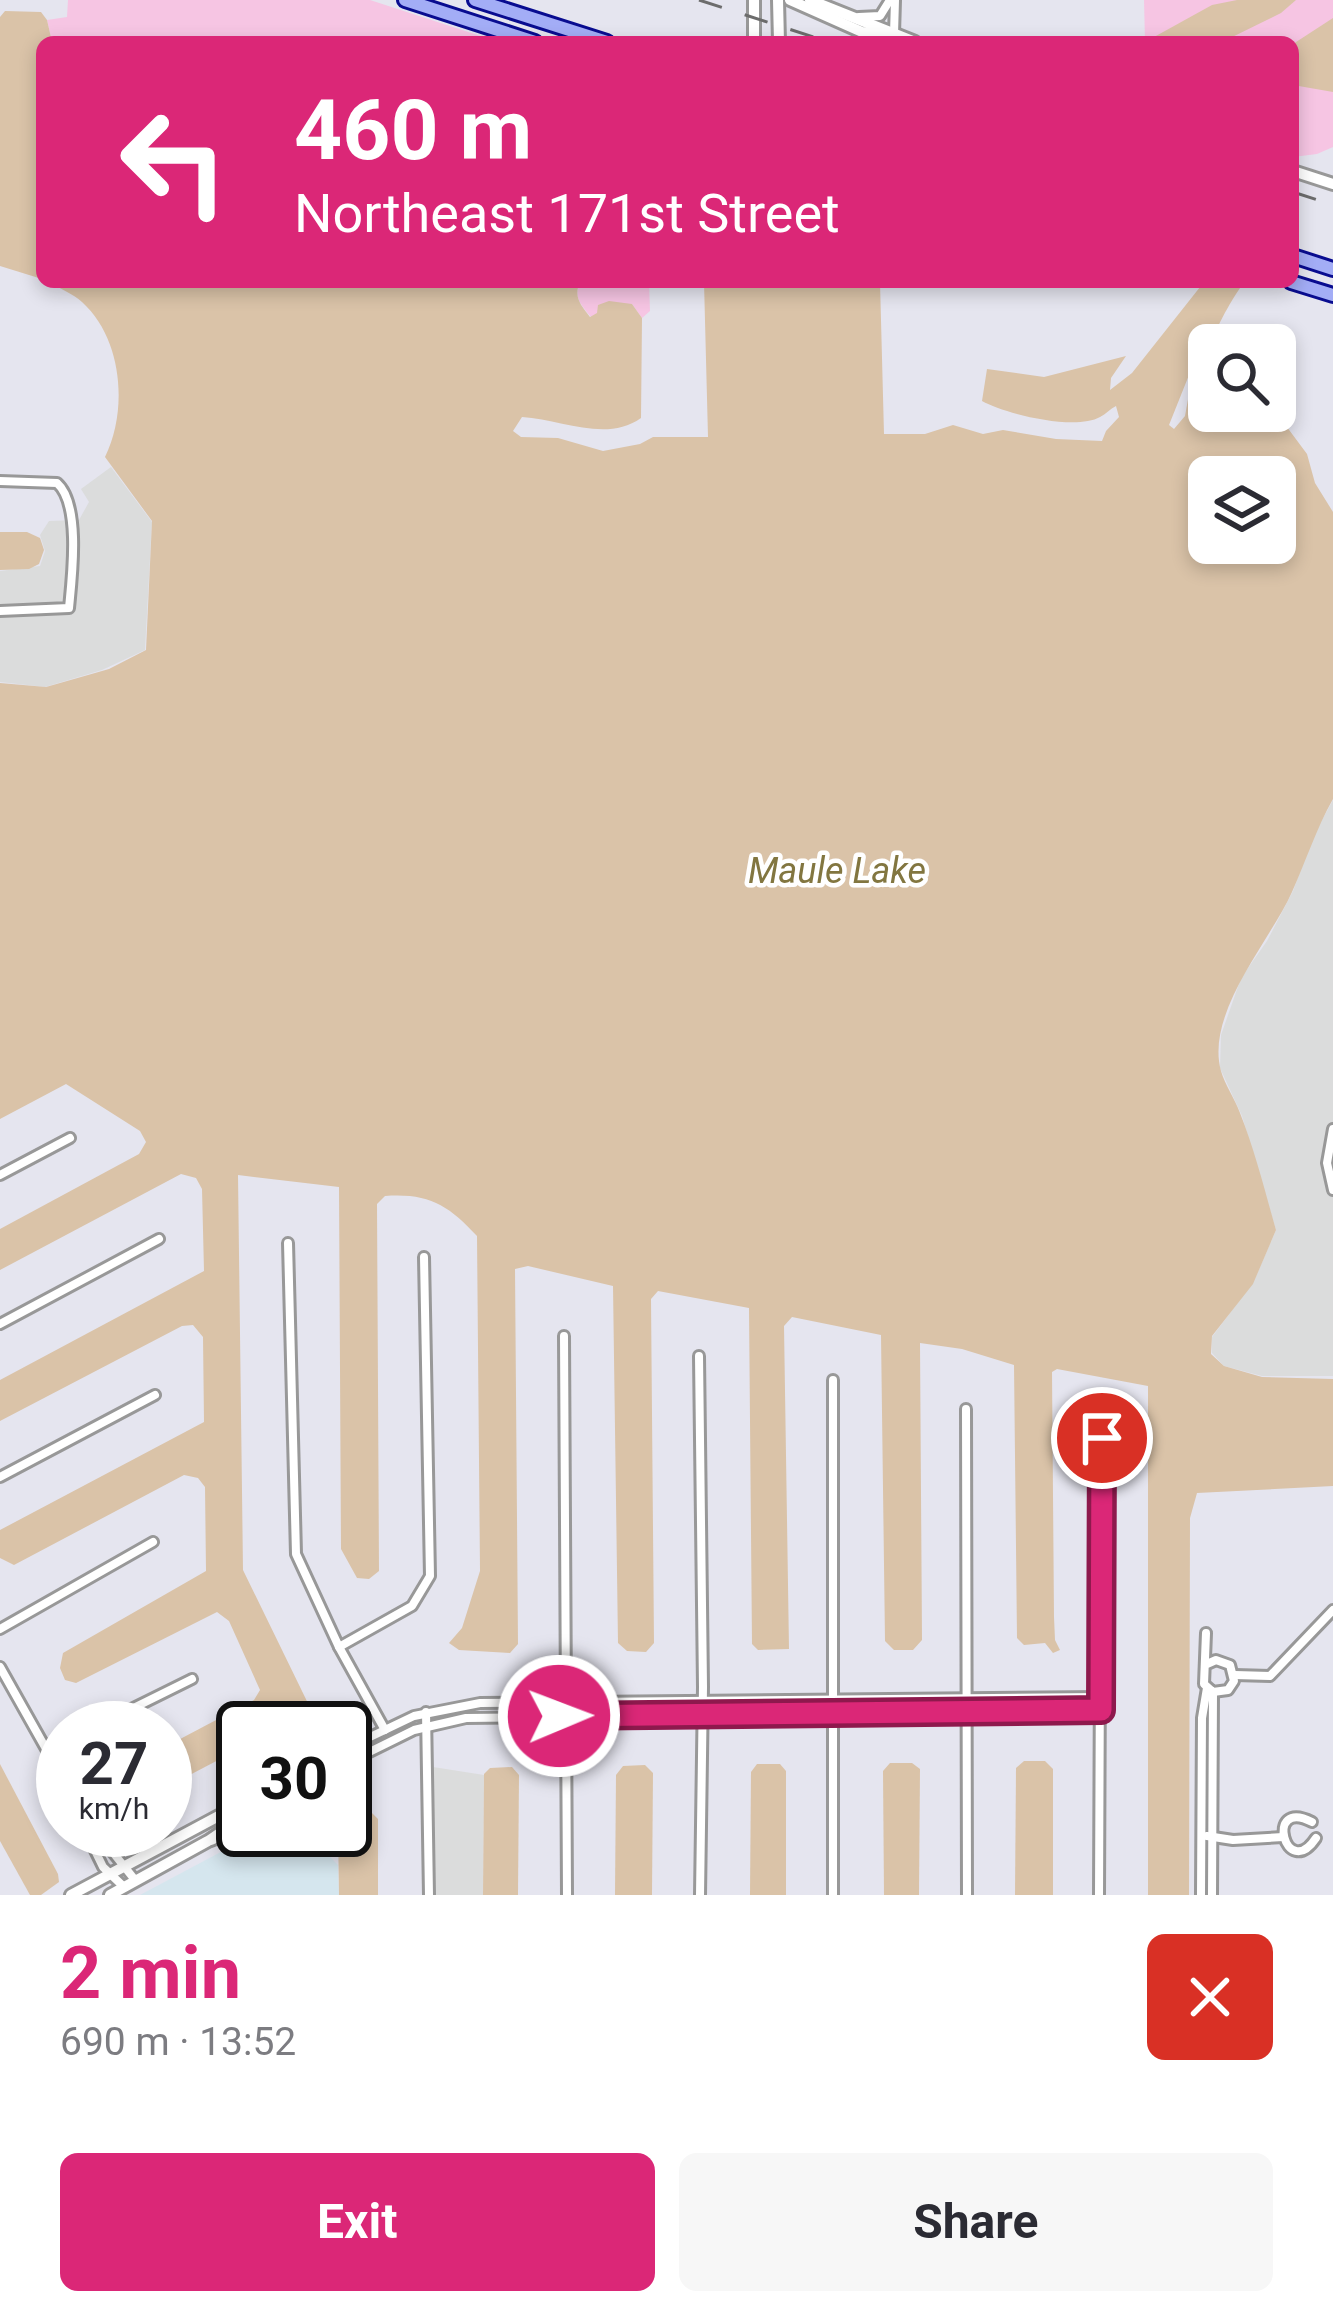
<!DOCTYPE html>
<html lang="en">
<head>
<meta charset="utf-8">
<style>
  :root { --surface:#fff; --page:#f7f7f7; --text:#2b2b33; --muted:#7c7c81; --accent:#db2777 }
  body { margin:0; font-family:Roboto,sans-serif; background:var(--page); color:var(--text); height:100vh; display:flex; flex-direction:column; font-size:45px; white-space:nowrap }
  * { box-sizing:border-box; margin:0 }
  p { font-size:39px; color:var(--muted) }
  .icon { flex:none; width:66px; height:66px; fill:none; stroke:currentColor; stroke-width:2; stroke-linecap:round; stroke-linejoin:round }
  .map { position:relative; height:1895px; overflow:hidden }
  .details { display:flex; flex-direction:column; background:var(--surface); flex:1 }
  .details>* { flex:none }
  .guide { position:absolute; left:36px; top:36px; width:1263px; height:252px; border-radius:18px; box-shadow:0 6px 18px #0003; background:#db2777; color:#fff; overflow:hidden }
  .tools { position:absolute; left:1188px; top:324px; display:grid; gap:24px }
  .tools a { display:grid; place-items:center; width:108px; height:108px; border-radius:18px; background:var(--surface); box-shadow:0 6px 18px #0003; font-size:60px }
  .speed { position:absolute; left:36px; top:1701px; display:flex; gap:24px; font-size:60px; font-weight:700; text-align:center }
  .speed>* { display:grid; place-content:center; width:156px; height:156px; border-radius:50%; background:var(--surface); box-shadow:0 6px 18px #0003; line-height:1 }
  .speed small { font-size:30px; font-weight:400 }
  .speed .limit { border:6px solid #111; border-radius:18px; background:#fff; color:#111 }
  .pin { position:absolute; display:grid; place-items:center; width:102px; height:102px; color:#fff; margin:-51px; border:6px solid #fff; border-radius:50%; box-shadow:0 3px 12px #0007 }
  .me { position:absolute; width:132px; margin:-66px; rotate:89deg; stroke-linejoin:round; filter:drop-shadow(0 0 9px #0008) }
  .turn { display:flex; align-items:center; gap:42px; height:252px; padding:0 60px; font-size:54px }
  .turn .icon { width:156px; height:156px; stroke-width:2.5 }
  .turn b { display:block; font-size:84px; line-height:102px }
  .round { display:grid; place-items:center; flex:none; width:126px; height:126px; border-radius:18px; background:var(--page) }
  .head { display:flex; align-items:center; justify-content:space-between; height:204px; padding:0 60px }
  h1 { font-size:72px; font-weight:700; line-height:90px; color:var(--accent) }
  .action { display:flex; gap:24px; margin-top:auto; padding:24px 60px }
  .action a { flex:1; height:138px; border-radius:18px; background:var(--accent); color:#fff; font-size:48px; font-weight:700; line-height:138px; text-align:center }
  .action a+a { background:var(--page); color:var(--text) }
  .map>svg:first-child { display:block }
  .residential { fill:#dbdcdc }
  .commercial { fill:#d5e6ee }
  .park { fill:#f6c5e3 }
  .water { fill:#dac3a8; fill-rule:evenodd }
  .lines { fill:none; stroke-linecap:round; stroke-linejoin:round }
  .minor-casing { stroke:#989898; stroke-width:14 }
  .tertiary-casing { stroke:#989898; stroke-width:16 }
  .primary-casing { stroke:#090c90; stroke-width:18 }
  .minor { stroke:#fff; stroke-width:8 }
  .tertiary { stroke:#fff; stroke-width:10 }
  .primary { stroke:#a3adf6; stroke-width:12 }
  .rail { stroke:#6c6c6c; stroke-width:3; stroke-dasharray:24 24; stroke-linecap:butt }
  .route-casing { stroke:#8e194d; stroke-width:30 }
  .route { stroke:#db2777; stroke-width:21 }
  .labels { text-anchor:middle; stroke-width:9; stroke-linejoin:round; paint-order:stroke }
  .water-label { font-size:36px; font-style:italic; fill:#827640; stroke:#fff }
</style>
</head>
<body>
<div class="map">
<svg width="1333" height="1895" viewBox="0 0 1333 1895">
  <rect width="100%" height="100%" fill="#e5e5ef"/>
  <!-- residential -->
  <g class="residential">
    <polygon points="111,467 152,522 145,650 102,670 45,687 0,682 0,571 40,566 45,551 40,535 49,521 79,520 89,502 81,489"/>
    <polygon points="1333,800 1333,1376 1262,1376 1224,1366 1212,1353 1212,1337 1254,1281 1276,1230 1242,1116 1220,1068 1221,1035 1241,978 1267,941 1293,891 1312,838"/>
    <polygon points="433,1767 484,1775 483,1895 432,1895"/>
  </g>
  <!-- commercial -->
  <polygon class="commercial" points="262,1830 303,1830 338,1865 339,1895 140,1895"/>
  <!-- park -->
  <g class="park">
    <polygon points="68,0 370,0 499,42 52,42 47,20 67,17"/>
    <polygon points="1144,0 1333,0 1333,147 1317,154 1293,157 1293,42 1145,42"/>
    <path d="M580,282h69l1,29 -8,7 -10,-14 -41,13c-10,-12 -18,-20 -11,-35z"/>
  </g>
  <!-- water -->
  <g class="water">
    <polygon points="1237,0 1296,0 1281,13 1222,42 1145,42 1212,5"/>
    <polygon points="5,11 41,12 47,20 52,42 42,42 42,279 0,266 0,17"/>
    <polygon points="1333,18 1333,92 1293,85 1293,44"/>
    <path d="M48,282h532c-7,15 1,23 10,35l7,-4 1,-8 11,-4 23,3 10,14 -1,100c-35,25 -80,1 -119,-1l-9,14 8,6 37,1 45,13 37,-7 13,-7h55l-4,-155h176l4,152h41l28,-9 30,9 20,-4 53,9 46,2 4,-10 13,-14 -3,-11c-6,3 -10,8 -16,11 -25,14 -95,-3 -118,-16l5,-32 57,8 82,-21 -15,22 -1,12 22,-17 72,-91h40c-15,22 -31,49 -35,72l-16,11 -24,60 5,4 11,-13 5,-28 19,-19v42h66l32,43 8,29 18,29v287c-17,30 -27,62 -41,93 -23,51 -87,121 -71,179 4,14 14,28 19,42 15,38 25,78 36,117l-23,54 -41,52 -1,18 13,12 38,11 71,2v107l-136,7 -7,25 -1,377h-41v-509l-91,-17 -5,3 2,245 1,23 5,10 -7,3 -8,-10 -21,2 -7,-7 -3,-273 -52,-16 -42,-6 2,297 -9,10h-19l-9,-9 -4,-306 -89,-18 -8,9 5,323 -31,1 -6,-6 -3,-336 -91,-17 -7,8 3,344 -8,9 -19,-1 -9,-8 -5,-357 -85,-20 -13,3 3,375 -8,9 -51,-3 -10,-7 13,-15 18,-57 -3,-335c-29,-31 -48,-43 -92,-40l-8,8 2,367 -10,8 -12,-1 -16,-29 -2,-362 -101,-12 5,395 77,158h-77v19l-78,41v-41l89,-47 6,-10 -31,-69 -12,-9 -141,71 -11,-3 -5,-12 3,-15 143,-82 -1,-84 -7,-9 -14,-3 -170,90 -14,-7v-28l204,-108 -1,-85 -10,-12 -11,1 -182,95v-41l204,-109 -2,-82 -6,-11 -15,-4 -181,96v-41l139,-75 7,-12 -6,-11 -74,-47 -66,35v-436l46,4 63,-18 37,-19 6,-129 -47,-64c23,-46 18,-118 -23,-155 -9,-8 -23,-14 -34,-20zM1209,477h66v66h-66z"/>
    <polygon points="0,532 27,532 40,538 44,550 39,564 29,569 0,570"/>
    <polygon points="1024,1761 1045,1761 1053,1769 1053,1895 1015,1895 1016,1768"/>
    <polygon points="890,1763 912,1763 920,1769 919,1895 884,1895 883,1771"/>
    <polygon points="0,1764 58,1874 59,1882 41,1895 30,1895 0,1841"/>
    <polygon points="757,1764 780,1764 786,1771 786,1895 750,1895 751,1772"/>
    <polygon points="645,1765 653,1773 652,1895 615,1895 616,1775 623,1766"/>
    <polygon points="512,1767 519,1775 518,1895 483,1895 484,1774 490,1768"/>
    <polygon points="371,1812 378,1819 378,1895 339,1895 338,1830 345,1830 345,1825"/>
  </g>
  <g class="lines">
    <!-- minor casing -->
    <g class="minor-casing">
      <g id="minor">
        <polyline points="859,17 880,16 890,0"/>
        <polyline points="894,34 895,0"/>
        <path d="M0,481l57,2c24,21 15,94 12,125l-69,3"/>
        <polyline points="1333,1129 1327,1163 1333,1190"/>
        <polyline points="0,1175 70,1138"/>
        <polyline points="288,1243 296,1554 339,1647 385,1730"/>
        <polyline points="0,1324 159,1239"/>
        <polyline points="564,1336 567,1895"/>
        <polyline points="699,1356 703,1687 700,1895"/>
        <polyline points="966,1409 967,1895"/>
        <polyline points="0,1477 155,1395"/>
        <polyline points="0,1629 153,1542"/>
        <polyline points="1206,1633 1204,1684 1213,1692 1228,1690 1234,1681 1230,1665 1216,1660 1207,1664"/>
        <polyline points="339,1647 412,1606 430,1576 424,1257"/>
        <polyline points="0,1667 63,1779"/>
        <polyline points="1235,1675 1270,1676 1333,1610"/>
        <polyline points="426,1712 429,1895"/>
        <polyline points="93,1728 192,1679"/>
        <polyline points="345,1749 414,1716 480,1703 1102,1697"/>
        <polyline points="48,1751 63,1743"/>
        <polyline points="345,1764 414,1730 466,1718 1101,1710"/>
        <path d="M1312,1822c-49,-25 -26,61 4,16"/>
        <polyline points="85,1830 103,1867 124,1887"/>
        <polyline points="95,1830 135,1880"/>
        <polyline points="1207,1836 1233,1840 1283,1837"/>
        <polyline points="833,1895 833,1380"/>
        <polyline points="1099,1895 1101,1438"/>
        <polyline points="1201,1895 1202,1718 1207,1688"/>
        <polyline points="1212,1895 1213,1692"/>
      </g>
    </g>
    <!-- tertiary casing -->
    <g class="tertiary-casing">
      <g id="tertiary">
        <polyline points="754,0 754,42"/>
        <polyline points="778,0 779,42"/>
        <polyline points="790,0 862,32 891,35"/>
        <polyline points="810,0 915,42"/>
        <polyline points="1293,171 1333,184"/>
        <polyline points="211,1840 243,1826"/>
        <polyline points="71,1895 243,1803"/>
        <polyline points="110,1895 208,1841 243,1817"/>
      </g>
    </g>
    <!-- primary casing -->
    <g class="primary-casing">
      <g id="primary">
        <polyline points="405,0 535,42"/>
        <polyline points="475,0 607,42"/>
        <polyline points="1293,256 1333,269"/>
        <polyline points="1291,282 1333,295"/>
      </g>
    </g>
    <!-- minor -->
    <use href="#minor" class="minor"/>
    <!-- tertiary -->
    <use href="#tertiary" class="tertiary"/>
    <!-- primary -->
    <use href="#primary" class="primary"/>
    <!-- rail -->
    <g class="rail">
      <polyline points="699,0 829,42"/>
      <polyline points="1293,192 1333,205"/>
    </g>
  </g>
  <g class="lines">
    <!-- route casing -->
    <g class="route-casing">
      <polyline id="route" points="559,1716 1101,1710 1102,1438"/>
    </g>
    <!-- route -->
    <use href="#route" class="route"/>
  </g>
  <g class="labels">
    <!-- water labels -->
    <g class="water-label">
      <text x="837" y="883">Maule Lake</text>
    </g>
  </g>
</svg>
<div class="tools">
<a><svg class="icon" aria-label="search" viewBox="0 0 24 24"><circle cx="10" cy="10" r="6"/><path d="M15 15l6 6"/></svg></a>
<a><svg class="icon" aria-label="layers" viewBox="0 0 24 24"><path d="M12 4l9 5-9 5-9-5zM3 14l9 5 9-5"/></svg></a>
</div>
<div class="speed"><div>27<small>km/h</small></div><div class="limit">30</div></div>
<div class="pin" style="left:1102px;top:1438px;background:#d93025"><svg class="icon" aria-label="arrive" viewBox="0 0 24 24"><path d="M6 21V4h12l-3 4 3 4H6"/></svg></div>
<svg class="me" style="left:559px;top:1716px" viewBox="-20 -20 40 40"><circle r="17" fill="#db2777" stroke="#fff" stroke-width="3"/><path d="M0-11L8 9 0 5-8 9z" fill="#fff"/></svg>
<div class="guide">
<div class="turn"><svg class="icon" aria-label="left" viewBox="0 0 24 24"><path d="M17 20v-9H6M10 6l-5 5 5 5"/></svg><div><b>460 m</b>Northeast 171st Street</div></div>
</div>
</div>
<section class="details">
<div class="head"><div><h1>2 min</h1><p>690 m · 13:52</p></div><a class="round" style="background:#d93025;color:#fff"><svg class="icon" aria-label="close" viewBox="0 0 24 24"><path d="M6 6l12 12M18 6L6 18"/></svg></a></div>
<div class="action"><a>Exit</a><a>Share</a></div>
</section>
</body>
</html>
